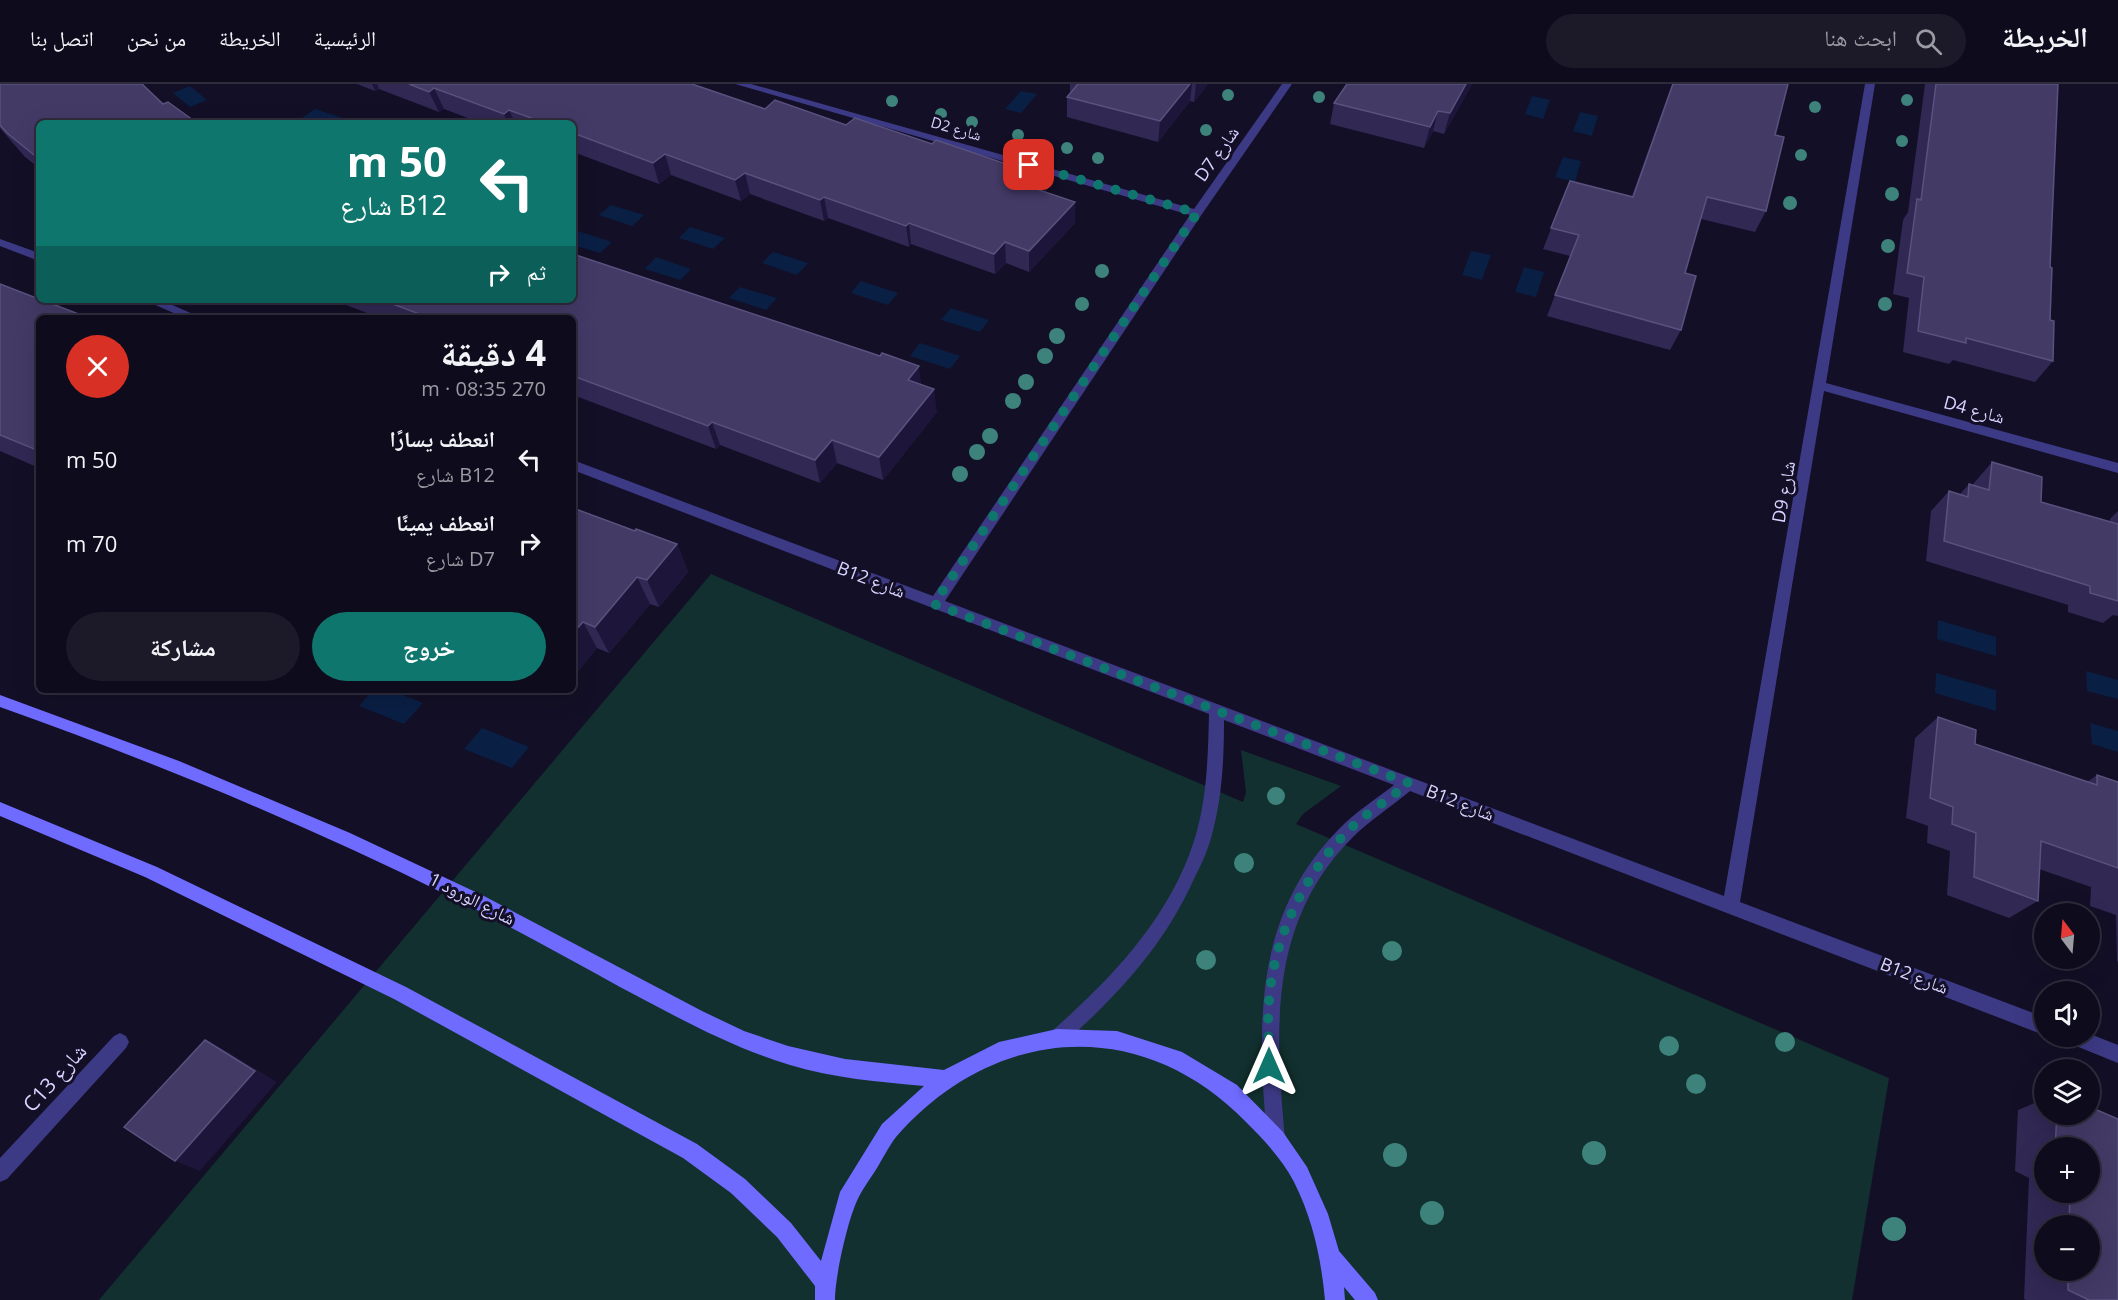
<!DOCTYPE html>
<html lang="ar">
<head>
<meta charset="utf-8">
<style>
  :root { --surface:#0e0b1c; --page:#1c1929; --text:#f1f3f6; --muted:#9b9ba3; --line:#2e2b3b; --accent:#0f766e }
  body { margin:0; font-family:"Open Sans","Noto Naskh Arabic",sans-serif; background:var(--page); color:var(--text); direction:rtl; height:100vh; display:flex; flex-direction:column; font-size:22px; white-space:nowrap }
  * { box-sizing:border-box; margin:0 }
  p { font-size:20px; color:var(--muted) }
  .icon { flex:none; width:33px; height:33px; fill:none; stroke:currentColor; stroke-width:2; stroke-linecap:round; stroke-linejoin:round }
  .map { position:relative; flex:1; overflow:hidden; direction:ltr }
  .sheet { position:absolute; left:36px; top:231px; width:540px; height:378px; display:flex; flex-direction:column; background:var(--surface); border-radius:9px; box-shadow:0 6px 24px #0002,0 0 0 2px var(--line); direction:rtl }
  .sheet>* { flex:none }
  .top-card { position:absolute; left:36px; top:36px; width:540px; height:183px; border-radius:9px; box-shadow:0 6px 24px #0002,0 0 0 2px var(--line); direction:rtl; background:#0f766e; color:#fff; overflow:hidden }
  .needle { width:39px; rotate:344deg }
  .fabs { position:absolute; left:2034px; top:819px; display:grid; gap:12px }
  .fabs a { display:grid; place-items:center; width:66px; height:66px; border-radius:50%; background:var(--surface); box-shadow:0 6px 24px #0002,0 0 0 2px var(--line); font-size:30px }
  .pin { position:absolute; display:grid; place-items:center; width:51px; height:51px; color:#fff; margin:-26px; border-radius:12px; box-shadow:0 3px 9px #0006 }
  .me { position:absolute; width:66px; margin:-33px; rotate:0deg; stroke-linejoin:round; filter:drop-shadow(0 0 4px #0008) }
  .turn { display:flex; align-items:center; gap:21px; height:126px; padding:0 30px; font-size:27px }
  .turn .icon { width:78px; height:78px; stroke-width:2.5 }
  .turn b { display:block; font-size:42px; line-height:51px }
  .then { display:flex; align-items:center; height:57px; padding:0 30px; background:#0003; gap:12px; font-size:22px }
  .round { display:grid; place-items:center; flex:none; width:63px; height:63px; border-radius:32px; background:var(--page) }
  .overview { display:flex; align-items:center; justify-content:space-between; height:102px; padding:0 30px }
  h1 { font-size:36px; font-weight:700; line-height:45px }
  .primary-button { display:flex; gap:12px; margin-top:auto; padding:12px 30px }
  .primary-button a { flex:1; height:69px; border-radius:36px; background:var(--accent); color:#fff; font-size:24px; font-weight:700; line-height:69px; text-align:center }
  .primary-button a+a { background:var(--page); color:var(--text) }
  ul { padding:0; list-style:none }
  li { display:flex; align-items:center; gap:18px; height:84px; padding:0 30px }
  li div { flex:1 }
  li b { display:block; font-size:22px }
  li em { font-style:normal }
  header { display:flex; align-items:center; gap:36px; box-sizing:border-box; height:84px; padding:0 30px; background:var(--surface); border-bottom:2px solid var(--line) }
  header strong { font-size:28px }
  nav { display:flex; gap:33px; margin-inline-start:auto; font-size:21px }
  .search { width:420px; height:54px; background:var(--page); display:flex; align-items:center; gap:15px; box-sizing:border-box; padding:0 21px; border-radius:33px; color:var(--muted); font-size:22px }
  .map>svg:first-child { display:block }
  .green { fill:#12302f }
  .water { fill:#0a1f44 }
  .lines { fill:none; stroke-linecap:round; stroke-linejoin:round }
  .street { fill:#3d3a85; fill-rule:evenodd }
  .secondary { fill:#6f6bff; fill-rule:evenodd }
  .tree { fill:#3d827b }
  .wall { fill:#312854; fill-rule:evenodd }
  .shaded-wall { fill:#1d163a }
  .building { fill:#433a66; stroke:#5a527e; stroke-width:1.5 }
  .route { stroke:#0f766e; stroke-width:10; stroke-dasharray:0 18 }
  .labels { text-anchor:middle; stroke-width:6; stroke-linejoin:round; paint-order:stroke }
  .far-street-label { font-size:15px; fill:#d9d4ff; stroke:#130f26 }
  .street-label { font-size:18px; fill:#d9d4ff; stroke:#130f26 }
  .near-street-label { font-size:21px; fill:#d9d4ff; stroke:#130f26 }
</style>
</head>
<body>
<header>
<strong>الخريطة</strong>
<div class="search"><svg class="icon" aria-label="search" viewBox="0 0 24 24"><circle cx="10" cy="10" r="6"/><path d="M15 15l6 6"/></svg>ابحث هنا</div>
<nav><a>الرئيسية</a><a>الخريطة</a><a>من نحن</a><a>اتصل بنا</a></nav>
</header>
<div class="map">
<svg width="2118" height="1216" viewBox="0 0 2118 1216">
  <rect width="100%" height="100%" fill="#130f26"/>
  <!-- green -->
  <polygon class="green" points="711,490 1243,718 1246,708 1241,666 1341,702 1303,730 1296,740 1889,994 1852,1216 99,1216"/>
  <!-- water -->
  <g class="water">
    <polygon points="190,2 207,16 190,23 173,9"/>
    <polygon points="1021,7 1037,10 1021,29 1005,25"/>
    <polygon points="1532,12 1550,16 1543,35 1525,30"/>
    <path d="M315,25l28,9c-12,9 -28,5 -41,0z"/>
    <polygon points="1580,28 1598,32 1592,52 1573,47"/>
    <polygon points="1563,73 1581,77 1575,98 1555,93"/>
    <polygon points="611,121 644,131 632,142 599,131"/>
    <polygon points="690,143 725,154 713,165 679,154"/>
    <polygon points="578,147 612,158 600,169 573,161 573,152"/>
    <polygon points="1471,167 1491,171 1482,196 1462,191"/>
    <polygon points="773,168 808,179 797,191 762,179"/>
    <polygon points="656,173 691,185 680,196 645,185"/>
    <polygon points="1524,183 1544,188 1536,213 1515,208"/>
    <polygon points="861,197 898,209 888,221 851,209"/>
    <polygon points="740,203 777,214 766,226 729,214"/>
    <polygon points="951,224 989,236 980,248 941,236"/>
    <polygon points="920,259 960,272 950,285 910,272"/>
    <polygon points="1938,536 1996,553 1996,572 1937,555"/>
    <polygon points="2086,587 2118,596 2118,615 2087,607"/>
    <polygon points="1936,589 1996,606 1996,627 1935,609"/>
    <polygon points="373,606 390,606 423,619 404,640 359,622"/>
    <polygon points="2090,639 2118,647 2118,668 2092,660"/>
    <polygon points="482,644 529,663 512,684 464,665"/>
  </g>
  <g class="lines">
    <!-- street -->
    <g class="street">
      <path d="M735,0h16l443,125 88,-125h10l-90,130 -257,387 779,295 141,-812h10l-49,299 292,80v10l-294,-82 -84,511 304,115v18l-634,-244c-19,16 -40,29 -57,46 -85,85 -78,192 -68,302l-2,7 -7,2 -7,-2 -2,-7c-10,-114 -14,-224 73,-311 17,-17 36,-29 54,-43l-170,-65c0,40 -2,80 -13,118 -4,15 -11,29 -18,43 -30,66 -76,115 -130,163l-6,3 -6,-3 -3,-6 3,-6c60,-53 118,-113 143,-191 13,-41 14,-84 15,-127l-636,-244v-10l360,136 257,-381z"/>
      <polygon points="0,155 39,169 39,177 0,162"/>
      <polygon points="144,216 161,216 202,234 185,234"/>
      <polygon points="120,949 126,952 129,958 126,964 7,1095 0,1098 0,1074 114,952"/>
      <polygon points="2090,950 2118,961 2118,979 2066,958 2063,952 2090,952"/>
    </g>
    <!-- secondary -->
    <path class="secondary" d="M0,611l179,66 171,72 134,63 218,115 42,20 44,15 57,13 99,11 55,-28 58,-13 60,2 65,21 55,33 46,47 24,35 21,47 11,37 36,42 3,7h-23l-11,-13 1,13h-20c-4,-42 -12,-80 -31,-118 -12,-23 -30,-42 -48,-60 -105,-108 -252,-97 -350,15 -7,9 -13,21 -19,31 -7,11 -16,23 -21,35 -9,21 -21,74 -21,97h-20v-14l-38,-49 -46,-44 -48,-35 -289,-159 -249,-122 -145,-61v-14l157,65 249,120 291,157 48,35 46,44 30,38 19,-69 42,-68 42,-38c-45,-4 -91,-8 -134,-21 -60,-18 -115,-49 -170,-78 -56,-31 -112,-62 -169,-90 -146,-73 -297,-135 -451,-190z"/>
  </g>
  <!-- trees -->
  <g class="tree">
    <circle cx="1228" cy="11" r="6"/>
    <circle cx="1319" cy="13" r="6"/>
    <circle cx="1907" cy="16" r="6"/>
    <circle cx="892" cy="17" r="6"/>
    <circle cx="1815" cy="23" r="6"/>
    <circle cx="941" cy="30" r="6"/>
    <circle cx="972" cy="38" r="6"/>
    <circle cx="1206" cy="46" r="6"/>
    <circle cx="1018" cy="51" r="6"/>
    <circle cx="1902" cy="57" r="6"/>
    <circle cx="1067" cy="64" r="6"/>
    <circle cx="1801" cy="71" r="6"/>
    <circle cx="1098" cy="74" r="6"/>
    <circle cx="1892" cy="110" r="7"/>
    <circle cx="1790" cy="119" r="7"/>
    <circle cx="1888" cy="162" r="7"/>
    <circle cx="1102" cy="187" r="7"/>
    <circle cx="1082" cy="220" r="7"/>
    <circle cx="1885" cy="220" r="7"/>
    <circle cx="1057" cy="252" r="8"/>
    <circle cx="1045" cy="272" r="8"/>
    <circle cx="1026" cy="298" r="8"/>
    <circle cx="1013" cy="317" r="8"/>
    <circle cx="990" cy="352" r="8"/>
    <circle cx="977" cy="368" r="8"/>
    <circle cx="960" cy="390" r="8"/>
    <circle cx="1276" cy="712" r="9"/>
    <circle cx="1244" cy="779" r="10"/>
    <circle cx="1392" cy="867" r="10"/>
    <circle cx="1206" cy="876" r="10"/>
    <circle cx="1785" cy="958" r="10"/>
    <circle cx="1669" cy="962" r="10"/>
    <circle cx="1696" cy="1000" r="10"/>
    <circle cx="1594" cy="1069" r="12"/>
    <circle cx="1395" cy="1071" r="12"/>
    <circle cx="1432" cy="1129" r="12"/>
    <circle cx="1894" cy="1145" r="12"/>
  </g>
  <!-- wall -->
  <g class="wall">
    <polygon points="0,0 163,20 197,39 39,39 39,84 25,73 0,44"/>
    <polygon points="357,0 692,0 765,25 1047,108 1075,139 1029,188 1006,179 995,190 911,160 909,163 828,134 824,137 750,110 741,117 671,91 659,100 573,68 573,39 481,39 444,25 439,28 379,5 375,7"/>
    <polygon points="1070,0 1208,0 1194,18 1190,17 1158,58 1067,33 1067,13 1070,9"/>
    <polygon points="1472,0 1444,50 1433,47 1424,64 1330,40 1334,19"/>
    <polygon points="1672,0 1788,0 1775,51 1766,127 1755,148 1701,135 1685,189 1681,246 1670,266 1547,232 1570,172 1543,165 1570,97 1632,112"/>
    <polygon points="1925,0 2058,0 2050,183 2050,236 2053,277 2035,298 1953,276 1949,280 1903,268 1909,214 1893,210 1903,136 1908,128"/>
    <polygon points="0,200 39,234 39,384 0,367"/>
    <polygon points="339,216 573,216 921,300 937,328 883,396 837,379 820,399 720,361 716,365 573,311 573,234 380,234 341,219"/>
    <polygon points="1992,378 2041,418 2110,438 2110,435 2118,427 2118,532 2113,531 2103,539 2068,528 2068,521 1926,477 1931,427 1949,407 1960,410 1969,400 1973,402 1974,399"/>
    <polygon points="573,424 635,447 677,460 688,488 659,523 650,520 609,569 597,564 573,593"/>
    <polygon points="549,606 562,606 559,610"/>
    <polygon points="1938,633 1975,660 2087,698 2097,691 2118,698 2118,878 2117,877 2116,831 2090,822 2091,803 2039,785 2038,817 2009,834 1947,811 1950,767 1927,759 1928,742 1906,734 1915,654"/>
    <path d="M2044,1015v15h46l28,186h-92l-2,-1 5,-121 -14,-7 3,-61zM2044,1064h46v44h-46zM2044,1142h46v44h-46z"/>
  </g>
  <!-- shaded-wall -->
  <g class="shaded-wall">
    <polygon points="372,0 377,0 379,5 375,7"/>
    <polygon points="1190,0 1192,0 1190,17 1158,58 1160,37"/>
    <polygon points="1196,0 1208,0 1194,18"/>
    <polygon points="1466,0 1472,0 1444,50 1450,29"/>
    <polygon points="434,4 444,25 439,28 429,8"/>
    <polygon points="509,26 515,39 507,39 504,30"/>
    <polygon points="1438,27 1433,47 1424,64 1430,43"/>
    <polygon points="665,70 671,91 659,100 653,79"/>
    <polygon points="745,89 750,110 741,117 735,96"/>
    <polygon points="1047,94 1047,115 1036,105"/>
    <polygon points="824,113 828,134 824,137 820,116"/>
    <polygon points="1075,118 1075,139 1029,188 1029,167"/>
    <polygon points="909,139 911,160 909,163 906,142"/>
    <polygon points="1005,158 1006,179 995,190 994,170"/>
    <polygon points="919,282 922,306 908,296"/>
    <polygon points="934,305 937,328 883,396 879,373"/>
    <polygon points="712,338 720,361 716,365 708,342"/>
    <polygon points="832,356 837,379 820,399 815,376"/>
    <polygon points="677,460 688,488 659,523 647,496"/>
    <polygon points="637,493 650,520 609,569 595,543"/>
    <polygon points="583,538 597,564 573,593 573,549"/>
    <polygon points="556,606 562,606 559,610"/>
    <polygon points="205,956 228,968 277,998 200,1087 175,1077"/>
  </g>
  <!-- building -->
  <g class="building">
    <polygon points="0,0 142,0 163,20 168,18 197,39 39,39 39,75 7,49 0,41"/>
    <polygon points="409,0 692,0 765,25 775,16 846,41 855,34 932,60 936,56 1047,94 1036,105 1075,118 1029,167 1005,158 994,170 909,139 906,142 824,113 820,116 745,89 735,96 665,70 653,79 573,49 573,39 545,39 509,26 504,30 434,4 429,8"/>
    <polygon points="1078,0 1190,0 1160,37 1067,13"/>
    <polygon points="1347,0 1466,0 1450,29 1438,27 1430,43 1334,19"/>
    <polygon points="1673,0 1788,0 1775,51 1784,53 1766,127 1707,113 1685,189 1696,192 1681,246 1555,211 1579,151 1551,144 1570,97 1633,113"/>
    <polygon points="1936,0 2058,0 2050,183 2052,184 2050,236 2054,237 2053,277 1966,254 1966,259 1918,247 1924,193 1907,189 1917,115 1921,116"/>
    <polygon points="573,170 880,272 882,269 919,282 908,296 934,305 879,373 832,356 815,376 712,338 708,342 573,292 573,234 430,234 382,216 573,216"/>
    <polygon points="0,200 39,215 39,216 42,216 89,234 39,234 39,367 0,351"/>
    <polygon points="1992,378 2042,393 2041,418 2118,440 2118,517 2090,509 2090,502 1944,457 1949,407 1968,413 1969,400 1989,406"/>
    <polygon points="573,424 635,447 636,445 677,460 647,496 637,493 595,543 583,538 573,549"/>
    <polygon points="1938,633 1976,646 1975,660 2097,701 2097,691 2118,698 2118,784 2041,757 2038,817 1974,793 1976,749 1952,740 1953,723 1930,714"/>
    <polygon points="205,956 255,987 175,1077 124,1043"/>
    <polygon points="2090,1023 2118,1035 2118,1216 2089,1216 2068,1206 2068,1186 2090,1186 2090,1142 2069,1142 2070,1108 2090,1108 2090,1064 2055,1064 2057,1030 2090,1030"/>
  </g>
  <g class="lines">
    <!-- route -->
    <path class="route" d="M1029,81l168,48 -263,391 475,179c-22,18 -49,34 -68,55 -41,45 -68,104 -72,164 -2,22 0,43 0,64"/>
  </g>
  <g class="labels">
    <!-- far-street labels -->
    <g class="far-street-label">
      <text transform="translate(956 45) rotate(16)" y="5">D2 شارع</text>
    </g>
    <!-- street labels -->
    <g class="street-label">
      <text transform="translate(1217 70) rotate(-55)" y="6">D7 شارع</text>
      <text transform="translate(1974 326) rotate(15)" y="6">D4 شارع</text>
      <text transform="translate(1784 408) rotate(-80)" y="6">D9 شارع</text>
      <text transform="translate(871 496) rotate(21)" y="6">B12 شارع</text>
      <text transform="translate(1460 719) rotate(21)" y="6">B12 شارع</text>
      <text transform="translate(472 815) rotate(27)" y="6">شارع الورود 1</text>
      <text transform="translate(1914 892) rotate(21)" y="6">B12 شارع</text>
    </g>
    <!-- near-street labels -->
    <g class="near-street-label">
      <text transform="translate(55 994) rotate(-48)" y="7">C13 شارع</text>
    </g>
  </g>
</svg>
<div class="fabs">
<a><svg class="needle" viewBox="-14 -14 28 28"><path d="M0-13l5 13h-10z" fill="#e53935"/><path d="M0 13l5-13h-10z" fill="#9b9ba3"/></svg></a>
<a><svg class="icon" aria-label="sound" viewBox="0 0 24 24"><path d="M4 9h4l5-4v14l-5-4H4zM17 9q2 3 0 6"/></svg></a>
<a><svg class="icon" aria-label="layers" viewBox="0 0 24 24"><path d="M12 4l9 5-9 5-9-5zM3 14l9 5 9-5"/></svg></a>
<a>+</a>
<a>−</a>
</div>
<div class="pin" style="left:1029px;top:81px;background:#d93025"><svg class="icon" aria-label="arrive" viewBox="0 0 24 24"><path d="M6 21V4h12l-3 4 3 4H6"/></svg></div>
<svg class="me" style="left:1269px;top:982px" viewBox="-20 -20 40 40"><path d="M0-17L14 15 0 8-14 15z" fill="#0f766e" stroke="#fff" stroke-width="4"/></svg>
<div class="top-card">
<div class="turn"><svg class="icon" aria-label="left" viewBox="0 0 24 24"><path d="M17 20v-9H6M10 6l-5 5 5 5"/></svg><div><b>50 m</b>B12 شارع</div></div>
<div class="then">ثم<svg class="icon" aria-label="right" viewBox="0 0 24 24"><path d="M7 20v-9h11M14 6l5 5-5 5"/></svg></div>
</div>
<section class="sheet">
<div class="overview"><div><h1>4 دقيقة</h1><p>270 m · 08:35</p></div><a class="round" style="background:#d93025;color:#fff"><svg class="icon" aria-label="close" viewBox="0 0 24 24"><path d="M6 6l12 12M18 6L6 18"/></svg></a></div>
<ul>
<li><svg class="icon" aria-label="left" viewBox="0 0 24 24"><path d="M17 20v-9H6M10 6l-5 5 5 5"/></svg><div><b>انعطف يسارًا</b><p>B12 شارع</p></div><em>50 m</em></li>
<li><svg class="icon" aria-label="right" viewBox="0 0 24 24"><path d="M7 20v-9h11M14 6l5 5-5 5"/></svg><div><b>انعطف يمينًا</b><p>D7 شارع</p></div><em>70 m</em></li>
</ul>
<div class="primary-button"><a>خروج</a><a>مشاركة</a></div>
</section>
</div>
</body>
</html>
